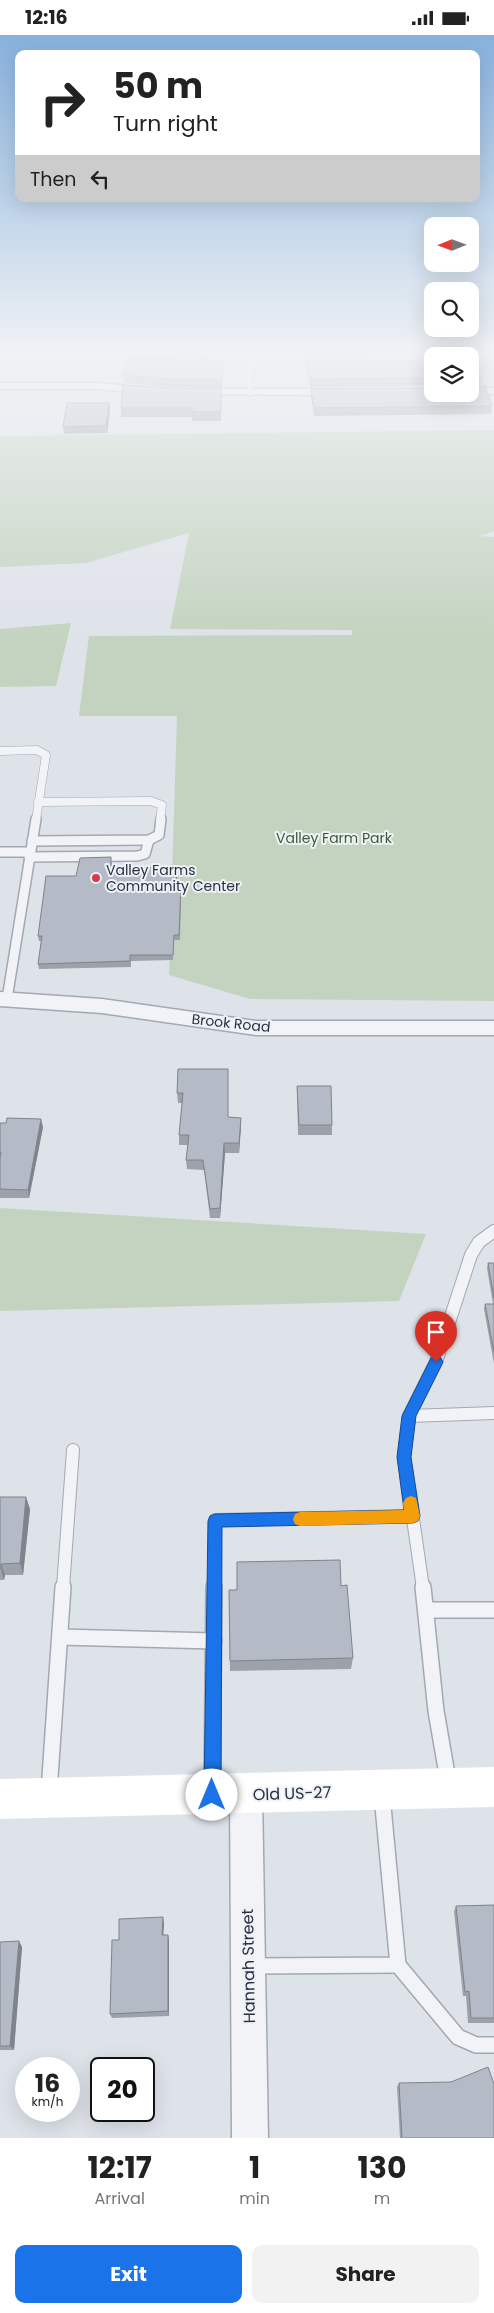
<!DOCTYPE html>
<html lang="en">
<head>
<meta charset="utf-8">
<style>
  :root { --surface:#fff; --page:#f2f2f2; --text:#222; --muted:#767676; --accent:#1a73e8 }
  body { margin:0; font-family:Poppins,sans-serif; background:var(--page); color:var(--text); height:100vh; display:flex; flex-direction:column; font-size:19px; white-space:nowrap }
  * { box-sizing:border-box; margin:0 }
  p { font-size:16px; color:var(--muted) }
  .icon { flex:none; width:28px; height:28px; fill:none; stroke:currentColor; stroke-width:2; stroke-linecap:round; stroke-linejoin:round }
  .map { position:relative; height:2103px; overflow:hidden }
  .panel { display:flex; flex-direction:column; background:var(--surface); flex:1 }
  .panel>* { flex:none }
  .banner { position:absolute; left:15px; top:15px; width:465px; height:152px; border-radius:10px; box-shadow:0 5px 20px #0002; background:#fff; color:var(--text); overflow:hidden }
  .needle { width:32px; rotate:269deg }
  .controls { position:absolute; left:424px; top:182px; display:grid; gap:10px }
  .controls a { display:grid; place-items:center; width:55px; height:55px; border-radius:10px; background:var(--surface); box-shadow:0 5px 20px #0002; font-size:25px }
  .speed { position:absolute; left:15px; top:2022px; display:flex; gap:10px; font-size:25px; font-weight:700; text-align:center }
  .speed>* { display:grid; place-content:center; width:65px; height:65px; border-radius:50%; background:var(--surface); box-shadow:0 5px 20px #0002; line-height:1 }
  .speed small { font-size:12px; font-weight:400 }
  .speed .limit { border:2px solid #111; border-radius:8px; background:#fff; color:#111 }
  .pin { position:absolute; display:grid; place-items:center; width:42px; height:42px; color:#fff; margin:-51px -21px; border-radius:50% 50% 50% 0; rotate:-45deg; box-shadow:0 0 5px #0007 }
  .pin .icon { rotate:45deg }
  .me { position:absolute; width:55px; margin:-28px; rotate:0deg; stroke-linejoin:round; filter:drop-shadow(0 0 4px #0008) }
  .turn { display:flex; align-items:center; gap:18px; height:105px; padding:0 15px; font-size:22px }
  .turn .icon { width:65px; height:65px; stroke-width:2.5 }
  .turn b { display:block; font-size:35px; line-height:42px }
  .then { display:flex; align-items:center; height:48px; padding:0 15px; background:#0003; gap:10px; font-size:19px }
  .eta { display:flex; justify-content:space-evenly; align-items:center; height:85px; text-align:center }
  .eta b { font-size:30px; font-weight:700; line-height:35px }
  .cta { display:flex; gap:10px; margin-top:auto; padding:10px 15px }
  .cta a { flex:1; height:58px; border-radius:10px; background:var(--accent); color:#fff; font-size:20px; font-weight:700; line-height:58px; text-align:center }
  .cta a+a { background:var(--page); color:var(--text) }
  .status { display:flex; justify-content:space-between; align-items:center; height:35px; padding:0 25px; background:var(--surface); direction:ltr }
  .status svg { height:14px; fill:currentColor }
  .map>svg:first-child { display:block }
  .green { fill:#c3d3bf }
  .lines { fill:none; stroke-linecap:round; stroke-linejoin:round }
  .service-far4-casing { stroke:#a3a9b3; stroke-width:7 }
  .service-far3-casing { stroke:#a3a9b3; stroke-width:9 }
  .service-far2-casing { stroke:#a3a9b3; stroke-width:12 }
  .service-far1-casing { stroke:#a3a9b3; stroke-width:14 }
  .service-casing { stroke:#a3a9b3; stroke-width:18 }
  .minor-casing { stroke:#a3a9b3; stroke-width:3 }
  .service-far4 { stroke:#f1f3f7; stroke-width:5.5 }
  .service-far3 { stroke:#f1f3f7; stroke-width:8 }
  .service-far2 { stroke:#f1f3f7; stroke-width:9 }
  .service-far1 { stroke:#f1f3f7; stroke-width:12 }
  .service { stroke:#f1f3f7; stroke-width:15 }
  .minor { fill:#f1f3f7; fill-rule:evenodd }
  .secondary { fill:#fff; fill-rule:evenodd }
  .wall { fill:#9ca1aa }
  .shaded-wall { fill:#7f838b }
  .building { fill:#b5bbc6; stroke:#7f838b }
  .route { fill:#1a73e8; stroke:#114b97 }
  .slow { fill:#f59e0b }
  .poi-dot { fill:#d53d4b; stroke:#eef1f6; stroke-width:2 }
  .labels { text-anchor:middle; stroke-width:4; stroke-linejoin:round; paint-order:stroke }
  .park-label { font-size:14px; fill:#395d33; stroke:#eef1f6 }
  .poi-label { font-size:14px; fill:#272f40; stroke:#eef1f6; text-anchor:start }
  .street-label { font-size:14px; fill:#272f40; stroke:#eef1f6 }
  .near-street-label { font-size:16px; fill:#272f40; stroke:#eef1f6 }
</style>
</head>
<body>
<div class="status"><b>12:16</b><svg viewBox="0 0 49 12"><path d="M0 12V9h3v3zM5 12V6h3v6zM10 12V3h3v9zM15 12V0h3v12zM26 1h20v11H26zM47 4h2v5h-2z"/></svg></div>
<div class="map">
<svg width="494" height="2103" viewBox="0 0 494 2103">
  <rect width="100%" height="100%" fill="#dee2e9"/>
  <!-- green -->
  <g class="green">
    <polygon points="494,395 494,496 480,501 494,502 494,966 250,964 169,940 177,681 79,681 89,601 352,600 352,595 170,594 189,498 86,528 0,532 0,401"/>
    <polygon points="71,588 56,651 0,652 0,594"/>
    <polygon points="0,1173 426,1199 399,1266 0,1276"/>
  </g>
  <g class="lines">
    <!-- service-far4 casing -->
    <g class="service-far4-casing">
      <polyline id="service-far4" points="249,315 250,358"/>
    </g>
    <!-- service-far3 casing -->
    <g class="service-far3-casing">
      <g id="service-far3">
        <polyline points="0,716 37,715 46,720 36,785"/>
        <polyline points="38,767 151,766 162,770 160,785"/>
      </g>
    </g>
    <!-- service-far2 casing -->
    <g class="service-far2-casing">
      <g id="service-far2">
        <polyline points="32,806 149,805 159,800 161,784"/>
        <polyline points="0,817 30,817"/>
        <polyline points="29,822 137,821 145,819 149,805"/>
        <polyline points="7,964 36,784"/>
      </g>
    </g>
    <!-- service-far1 casing -->
    <g class="service-far1-casing">
      <g id="service-far1">
        <polyline points="409,1381 494,1378"/>
        <polyline points="63,1553 73,1415"/>
        <polyline points="214,1553 215,1485 413,1481"/>
        <polyline points="423,1553 404,1422 409,1381 436,1327 471,1220 479,1207 494,1196"/>
      </g>
    </g>
    <!-- service casing -->
    <g class="service-casing">
      <g id="service">
        <polyline points="423,1552 436,1676 448,1745"/>
        <polyline points="426,1575 494,1575"/>
        <polyline points="60,1602 214,1606"/>
        <polyline points="212,1752 214,1552"/>
        <polyline points="49,1757 63,1552"/>
        <polyline points="398,1930 458,2002 476,2010 494,2010"/>
        <polyline points="252,1931 398,1930 382,1761"/>
      </g>
    </g>
    <!-- minor casing -->
    <g class="minor-casing">
      <g id="minor">
        <polygon points="0,348 98,348 149,353 155,356 149,359 98,354 0,354"/>
        <polygon points="470,353 494,353 494,359 468,359 470,359"/>
        <polygon points="192,354 339,354 345,357 339,360 188,359 186,357"/>
        <polygon points="0,957 102,964 256,986 494,986 494,1000 256,1000 102,978 0,971"/>
        <polygon points="246,1743 257,1748 262,1759 268,2103 232,2103 230,1759 235,1748"/>
      </g>
    </g>
    <!-- service-far4 -->
    <use href="#service-far4" class="service-far4"/>
    <!-- service-far3 -->
    <use href="#service-far3" class="service-far3"/>
    <!-- service-far2 -->
    <use href="#service-far2" class="service-far2"/>
    <!-- service-far1 -->
    <use href="#service-far1" class="service-far1"/>
    <!-- service -->
    <use href="#service" class="service"/>
    <!-- minor -->
    <use href="#minor" class="minor"/>
    <!-- secondary -->
    <polygon class="secondary" points="494,1732 494,1772 0,1784 0,1744"/>
  </g>
  <!-- wall -->
  <g class="wall">
    <polygon points="332,315 365,315 367,326 430,326 431,324 432,324 432,352 432,351 310,352 306,328 306,320 333,320"/>
    <polygon points="201,322 211,325 223,333 222,353 172,352 124,348 123,340"/>
    <polygon points="470,323 481,343 480,351 470,352 492,371 491,379 314,381 311,362 311,354 470,359"/>
    <polygon points="172,353 221,354 221,386 192,386 192,382 121,382 121,373"/>
    <polygon points="109,368 110,375 107,398 64,399 63,392"/>
    <polygon points="112,828 112,833 177,838 177,851 181,851 181,857 180,905 174,905 173,925 131,926 131,932 39,934 38,929 41,906 39,906 38,901 76,841"/>
    <polygon points="178,1034 228,1082 241,1083 239,1118 225,1118 220,1183 210,1183 204,1135 187,1134 186,1125 188,1110 179,1110 179,1100 182,1068 178,1068 177,1058"/>
    <polygon points="297,1051 332,1090 332,1100 298,1100"/>
    <polygon points="0,1088 43,1092 29,1163 0,1163"/>
    <polygon points="488,1228 494,1228 494,1329 484,1274 485,1269 493,1269 487,1233"/>
    <polygon points="0,1462 30,1474 23,1540 5,1540 4,1545 0,1545"/>
    <polygon points="341,1551 353,1623 351,1634 230,1636 229,1555"/>
    <polygon points="494,1870 494,1988 468,1988 466,1961 463,1961 454,1876 456,1871"/>
    <polygon points="164,1888 163,1900 168,1900 169,1906 169,1981 112,1983 110,1979 119,1905"/>
    <polygon points="0,1907 22,1912 14,2015 0,2015"/>
    <polygon points="399,2048 494,2103 400,2103 397,2052"/>
  </g>
  <!-- shaded-wall -->
  <g class="shaded-wall">
    <polygon points="109,368 110,375 107,398 106,391"/>
    <polygon points="241,1083 241,1093 239,1118 239,1108"/>
    <polygon points="41,1084 43,1092 29,1163 28,1155"/>
    <polygon points="224,1108 225,1118 220,1183 220,1173"/>
    <polygon points="26,1462 30,1474 23,1540 20,1528"/>
    <polygon points="1,1529 5,1540 4,1545 1,1533"/>
    <polygon points="163,1882 164,1888 163,1906 162,1900"/>
    <polygon points="168,1900 169,1906 169,1981 168,1976"/>
    <polygon points="19,1906 22,1912 14,2015 10,2011"/>
  </g>
  <!-- building -->
  <g class="building">
    <polygon points="334,315 365,315 367,326 431,326 431,324 432,324 432,343 310,344 306,320 335,320"/>
    <polygon points="201,320 201,322 211,322 211,325 223,325 222,344 172,344 123,340 125,323"/>
    <polygon points="470,323 474,323 481,343 470,343"/>
    <polygon points="123,350 172,353 221,354 221,377 192,377 192,373 121,373"/>
    <polygon points="470,352 485,352 492,371 314,373 311,354 432,353 432,359 470,359"/>
    <polygon points="67,368 109,368 106,391 63,392"/>
    <polygon points="111,822 111,833 177,832 176,851 181,851 179,900 174,900 173,920 130,920 130,926 38,929 42,901 38,901 46,841 76,841 80,823"/>
    <polygon points="178,1034 228,1034 228,1082 241,1083 239,1108 224,1108 220,1173 210,1174 203,1125 186,1125 189,1100 179,1100 183,1058 177,1058"/>
    <polygon points="297,1051 331,1051 332,1090 299,1090"/>
    <polygon points="7,1083 41,1084 28,1155 0,1154 0,1124 1,1117 0,1117 0,1088 6,1088"/>
    <polygon points="488,1228 494,1228 494,1263"/>
    <polygon points="485,1269 494,1269 494,1317"/>
    <polygon points="0,1462 26,1462 20,1528 1,1529 1,1533 0,1533"/>
    <polygon points="340,1525 341,1551 347,1550 353,1623 230,1626 229,1555 237,1555 237,1527"/>
    <polygon points="494,1870 494,1983 471,1983 469,1956 465,1957 456,1871"/>
    <polygon points="163,1882 162,1900 168,1900 168,1976 110,1979 112,1905 119,1905 119,1884"/>
    <polygon points="19,1906 10,2011 0,2011 0,1907"/>
    <polygon points="488,2032 494,2049 494,2103 402,2103 399,2048 451,2047"/>
  </g>
  <!-- sky -->
  <linearGradient id="sky" x2="0" y2="1"><stop stop-color="#87b1dc"/><stop offset="0.52" stop-color="#f0f2f5"/><stop offset="1" stop-color="#f0f2f5" stop-opacity="0"/></linearGradient>
  <rect width="494" height="610" fill="url(#sky)"/>
  <!-- route -->
  <polygon class="route" points="436,1321 441,1323 443,1327 416,1381 411,1422 420,1481 418,1486 413,1488 222,1492 221,1760 218,1766 212,1768 206,1766 204,1760 208,1486 210,1481 215,1479 404,1475 397,1422 402,1381 431,1323"/>
  <!-- slow -->
  <polygon class="slow" points="411,1461 416,1463 420,1481 418,1486 413,1488 300,1491 295,1489 293,1484 295,1479 300,1477 404,1475 403,1468 406,1463"/>
  <!-- markers -->
  <circle class="poi-dot" cx="96" cy="843" r="5"/>
  <g class="labels">
    <!-- park labels -->
    <g class="park-label">
      <text x="334" y="808">Valley Farm Park</text>
    </g>
    <!-- poi labels -->
    <g class="poi-label">
      <text x="106" y="840">Valley Farms<tspan x="106" dy="16">Community Center</tspan></text>
    </g>
    <!-- street labels -->
    <g class="street-label">
      <text transform="translate(231 988) rotate(6)" y="5">Brook Road</text>
    </g>
    <!-- near-street labels -->
    <g class="near-street-label">
      <text transform="translate(292 1758) rotate(-2)" y="6">Old US-27</text>
      <text transform="translate(248 1931) rotate(-91)" y="6">Hannah Street</text>
    </g>
  </g>
</svg>
<div class="controls">
<a><svg class="needle" viewBox="-14 -14 28 28"><path d="M0-13l5 13h-10z" fill="#e53935"/><path d="M0 13l5-13h-10z" fill="#767676"/></svg></a>
<a><svg class="icon" aria-label="search" viewBox="0 0 24 24"><circle cx="10" cy="10" r="6"/><path d="M15 15l6 6"/></svg></a>
<a><svg class="icon" aria-label="layers" viewBox="0 0 24 24"><path d="M12 4l9 5-9 5-9-5zM3 14l9 5 9-5"/></svg></a>
</div>
<div class="speed"><div>16<small>km/h</small></div><div class="limit">20</div></div>
<div class="pin" style="left:436px;top:1327px;background:#d93025"><svg class="icon" aria-label="arrive" viewBox="0 0 24 24"><path d="M6 21V4h12l-3 4 3 4H6"/></svg></div>
<svg class="me" style="left:212px;top:1760px" viewBox="-20 -20 40 40"><circle r="19" fill="#fff"/><path d="M0-13L10 11 0 6-10 11z" fill="#1a73e8"/></svg>
<div class="banner">
<div class="turn"><svg class="icon" aria-label="right" viewBox="0 0 24 24"><path d="M7 20v-9h11M14 6l5 5-5 5"/></svg><div><b>50 m</b>Turn right</div></div>
<div class="then">Then<svg class="icon" aria-label="left" viewBox="0 0 24 24"><path d="M17 20v-9H6M10 6l-5 5 5 5"/></svg></div>
</div>
</div>
<section class="panel">
<div class="eta">
<div><b>12:17</b><p>Arrival</p></div>
<div><b>1</b><p>min</p></div>
<div><b>130</b><p>m</p></div>
</div>
<div class="cta"><a>Exit</a><a>Share</a></div>
</section>
</body>
</html>
